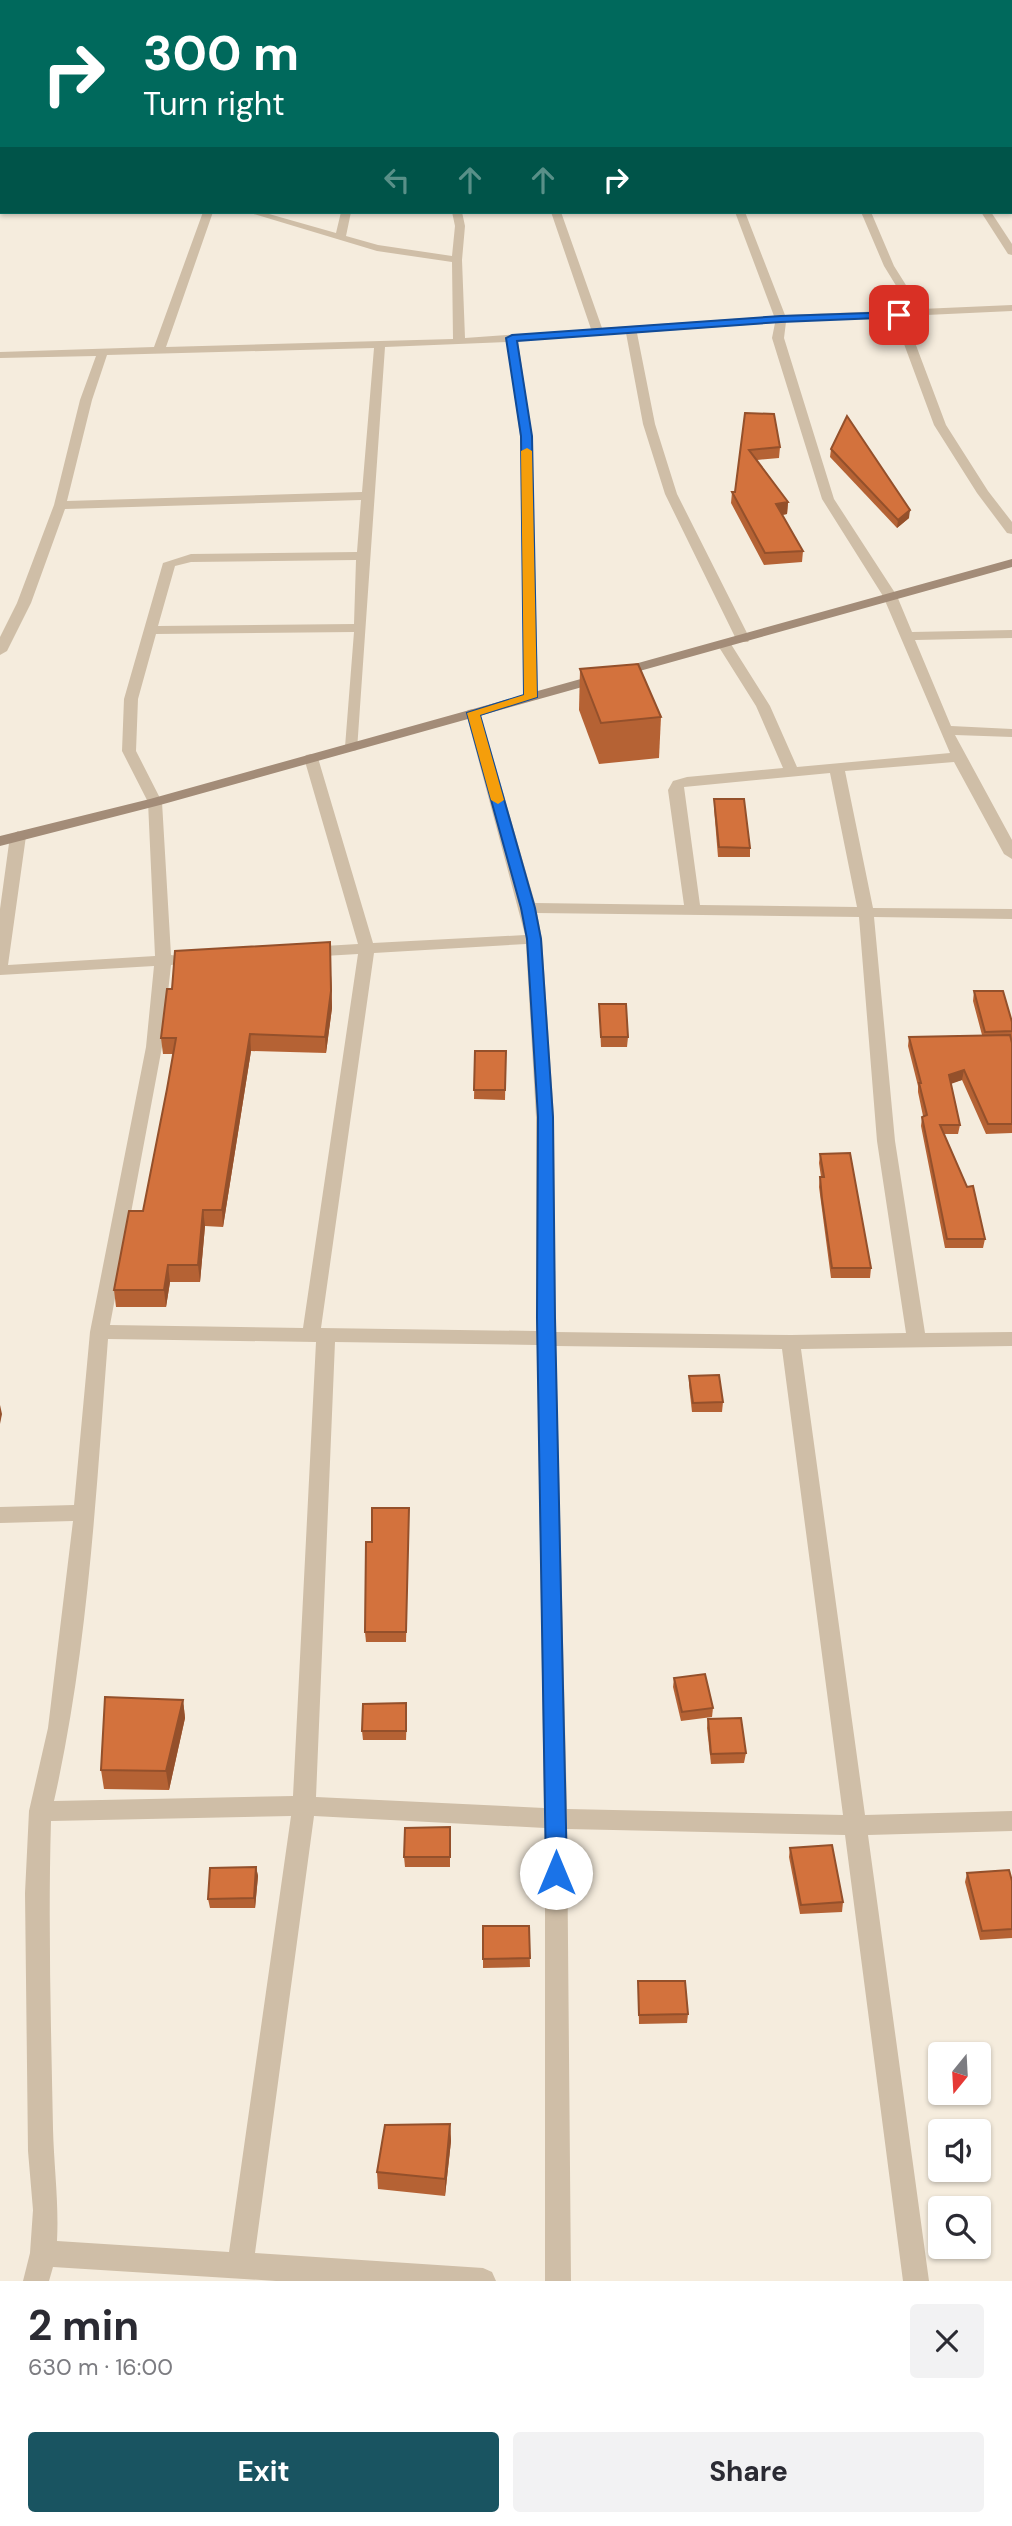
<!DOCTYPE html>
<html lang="en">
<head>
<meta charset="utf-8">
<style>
  :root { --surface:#fff; --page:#f2f2f3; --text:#2b2b33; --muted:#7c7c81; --accent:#195461 }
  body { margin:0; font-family:"DM Sans",sans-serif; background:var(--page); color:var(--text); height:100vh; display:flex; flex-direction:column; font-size:26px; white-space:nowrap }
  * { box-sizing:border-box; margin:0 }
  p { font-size:23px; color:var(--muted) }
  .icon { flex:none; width:38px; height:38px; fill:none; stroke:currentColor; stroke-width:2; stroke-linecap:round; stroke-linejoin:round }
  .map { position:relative; height:2281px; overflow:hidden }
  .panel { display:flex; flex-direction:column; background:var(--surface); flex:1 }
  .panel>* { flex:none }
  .top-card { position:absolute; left:0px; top:0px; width:1013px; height:214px; box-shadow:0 2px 5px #0004; background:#00695c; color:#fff; overflow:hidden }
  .needle { width:46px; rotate:198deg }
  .fabs { position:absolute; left:928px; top:2042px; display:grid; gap:14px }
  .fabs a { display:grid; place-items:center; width:63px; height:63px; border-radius:7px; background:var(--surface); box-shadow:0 2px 5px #0004; font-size:35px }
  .pin { position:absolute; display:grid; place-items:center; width:60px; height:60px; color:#fff; margin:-30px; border-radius:14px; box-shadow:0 4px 10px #0006 }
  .me { position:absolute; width:77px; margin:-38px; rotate:0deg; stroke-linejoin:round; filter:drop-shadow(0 0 5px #0008) }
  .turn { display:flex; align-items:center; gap:24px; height:147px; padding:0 28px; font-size:32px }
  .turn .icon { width:91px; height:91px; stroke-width:2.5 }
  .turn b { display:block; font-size:49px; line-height:60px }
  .lanes { display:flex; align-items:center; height:66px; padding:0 28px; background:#0003; justify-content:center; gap:35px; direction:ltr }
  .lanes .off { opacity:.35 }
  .round { display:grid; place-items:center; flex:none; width:74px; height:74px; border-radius:7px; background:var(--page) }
  .head { display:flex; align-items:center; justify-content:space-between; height:119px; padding:0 28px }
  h1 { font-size:42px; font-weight:700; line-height:52px }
  .primary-button { display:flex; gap:14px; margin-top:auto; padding:14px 28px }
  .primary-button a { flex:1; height:80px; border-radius:7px; background:var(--accent); color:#fff; font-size:28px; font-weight:700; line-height:80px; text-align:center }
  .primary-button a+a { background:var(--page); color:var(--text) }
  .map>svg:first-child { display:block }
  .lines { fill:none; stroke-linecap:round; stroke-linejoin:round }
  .street { fill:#cfbea7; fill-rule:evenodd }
  .secondary { fill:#a38c78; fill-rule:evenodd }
  .wall { fill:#b56234 }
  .shaded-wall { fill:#94502b }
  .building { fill:#d3723d; stroke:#94502b; stroke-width:2 }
  .route { fill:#1a73e8; stroke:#114b97; stroke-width:2 }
  .slow { fill:#f59e0b }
</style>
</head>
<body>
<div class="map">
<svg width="1012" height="2281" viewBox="0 0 1012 2281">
  <rect width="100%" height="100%" fill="#f5ecdd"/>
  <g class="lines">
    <!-- street -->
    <g class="street">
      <polygon points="625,0 633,0 634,2 626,2"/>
      <polygon points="739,0 781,0 737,2"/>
      <polygon points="826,0 835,0 836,2 827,2"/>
      <polygon points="922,0 931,0 932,2 923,2"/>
      <rect x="0" y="83" width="2" height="6"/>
      <polygon points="0,105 2,106 2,112 0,111"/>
      <path d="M203,212h10l-47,135 287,-8 -1,-77 -75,-11 -130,-39h15l74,21 5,-21h10l-5,24 32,9 74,11 3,-30 -3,-14h10l3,14 -3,34 3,78 126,-9 -40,-117h10l41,116 172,-12 -39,-104h10l40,103 126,-5 -27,-44 -23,-54h10l23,54 27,43 91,-4v6l-107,5 41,109 42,66 24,31v12l-5,-1 -30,-40 -43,-68 -40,-108 -108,5 -2,16 50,161 63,97 15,36 100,-2v8l-97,2 36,86 61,3v8l-57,-2 57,105v19l-8,-5 -50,-92 -109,9 28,137 139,1v10l-138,-2 21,224 30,192 87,-1v14l-211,3 64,466 147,-4v20l-144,4 61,446h-26l-58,-446 -278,-6 4,452h-26v-453l-231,-12 -59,437 228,15 9,4 4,9h-220l-223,-14 -4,14h-26l7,-28 3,-43 -5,-59 -3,-258 4,-82 19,-83 25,-207 -73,2v-16l74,-2 16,-173 56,-285 8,-81 -154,9v-66l10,-73 8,-5 8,5 -18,129 147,-9 -7,-154 -26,-51 2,-52 39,-136 28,-9 166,-2 4,-52 -296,9 -34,94 -24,48 -7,4v-18l17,-34 37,-98 26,-105 16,-44 -96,2v-6l154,-5zM775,323l-3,15 50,161 61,97 67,157 -153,14 -27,-61 -41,-65h-10l-2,3 39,62 27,62 -96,9 -14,4 -5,9 16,115 -149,-2 -55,-190 -7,-4 -5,1 -2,3 59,222 -152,8 -55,-185 -7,-4 -5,1 -2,3 54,186 -51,3 -8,5 8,5 51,-3 -55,374 -193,-3 52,-278 9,-82 9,-1 2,-4 -2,-4 -9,-1 -9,-153 -26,-51 2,-52 18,-65 198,-2 -9,115 7,4 5,-1 28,-403 122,-5 13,94 4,261 2,3h10l2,-3 -6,-261 -14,-95 108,-8 17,91 22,70 71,145 2,3h10l2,-3 -73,-145 -22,-70 -18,-91zM374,348l-12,144 -295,9 25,-101 15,-45zM356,560l-2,64 -196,2 17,-60 16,-4zM830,773l27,134 -157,-2 -16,-118zM537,913l322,4 18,224 29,192 -115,2 -236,-3 -1,-215 -12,-178zM526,944l10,173v214l-215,-3 53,-375zM108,1339l208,3 -23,454 -239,5c34,-151 42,-308 54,-462zM335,1342l202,3 7,463 -228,-11zM556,1346l226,3 61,466 -276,-6zM291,1816l-62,436 -172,-11c2,-38 -3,-74 -4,-112 -2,-103 -5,-205 -2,-308z"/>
      <polygon points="981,212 991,212 1012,244 1012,255 1008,254"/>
    </g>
    <!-- secondary -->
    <polygon class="secondary" points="1012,559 1012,567 160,805 0,846 0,836 150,799"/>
  </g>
  <!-- wall -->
  <g class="wall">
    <polygon points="4,0 628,0 628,2 3,2"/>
    <polygon points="2,30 2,64 0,64 0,33"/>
    <polygon points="745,413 780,447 779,458 757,460 788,502 787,514 782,515 803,551 802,562 764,565 731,503 732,492 735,492"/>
    <polygon points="831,449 909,518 897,528 830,457"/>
    <polygon points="580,669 661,717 659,758 599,764 579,710"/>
    <polygon points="714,799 750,848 750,857 718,857 714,808"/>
    <polygon points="330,942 332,1008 326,1053 251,1051 223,1227 205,1226 200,1282 170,1282 166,1307 116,1307 114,1290 143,1211 167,1089 173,1054 163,1054 161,1038 172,989"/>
    <polygon points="974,991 1012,1022 1012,1133 986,1134 962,1080 951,1083 960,1125 958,1134 944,1134 985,1239 983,1248 945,1248 921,1126 922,1117 923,1116 918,1092 918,1086 908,1046 909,1037 982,1035 973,1001"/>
    <polygon points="599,1004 628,1037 627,1047 601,1047"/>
    <polygon points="475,1051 506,1051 505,1100 474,1099"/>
    <polygon points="820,1154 871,1268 870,1278 831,1278 819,1187 820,1177 821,1177 819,1163"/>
    <polygon points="689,1376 723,1402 722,1412 692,1412 689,1385"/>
    <polygon points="409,1508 406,1642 366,1642 365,1632 372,1542"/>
    <polygon points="674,1678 713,1708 712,1717 681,1721 673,1687"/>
    <polygon points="183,1700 185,1718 169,1790 104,1789 101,1770"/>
    <polygon points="407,1712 406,1740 363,1740 362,1731"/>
    <polygon points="708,1719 746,1753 744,1763 711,1764 707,1728"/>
    <polygon points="450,1827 450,1867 405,1867 404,1857"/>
    <polygon points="790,1848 843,1902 842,1912 800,1914 789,1857"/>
    <polygon points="256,1867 258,1876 255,1908 210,1908 208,1899"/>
    <polygon points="967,1873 1012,1881 1012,1938 980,1940 965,1882"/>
    <polygon points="483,1926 529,1926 530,1967 483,1968"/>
    <polygon points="638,1981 688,2014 687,2023 639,2024"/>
    <polygon points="450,2124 451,2141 445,2196 378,2189 377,2172"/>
  </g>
  <!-- shaded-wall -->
  <g class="shaded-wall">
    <polygon points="788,502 787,514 775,516 776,504"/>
    <polygon points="910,510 909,518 897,528 898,520"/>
    <polygon points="330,942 332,1008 326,1053 325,1037"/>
    <polygon points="250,1034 251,1051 223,1227 222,1210"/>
    <polygon points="964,1070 962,1080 948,1085 949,1075"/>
    <polygon points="203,1210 205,1226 200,1282 198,1265"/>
    <polygon points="168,1265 170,1282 166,1307 164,1290"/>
    <polygon points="0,1405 2,1414 0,1424"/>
    <polygon points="183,1700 185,1718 169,1790 166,1771"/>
    <polygon points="256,1867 258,1876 255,1908 254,1898"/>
    <polygon points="450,2124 451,2141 445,2196 445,2179"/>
  </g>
  <!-- building -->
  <g class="building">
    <polygon points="4,0 590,0 591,2 3,2"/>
    <polygon points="2,30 2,51 0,51 0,33"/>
    <polygon points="745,413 774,414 780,447 749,450 788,502 776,504 803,551 765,553 732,492 735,492"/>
    <polygon points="847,416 910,510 898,520 831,449"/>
    <polygon points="638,664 661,717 601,723 580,669"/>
    <polygon points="714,799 744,799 750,848 719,847"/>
    <polygon points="330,942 331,991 325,1037 250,1034 222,1210 203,1210 198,1265 168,1265 164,1290 114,1290 129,1211 143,1211 167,1089 176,1038 161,1038 167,989 172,989 175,951"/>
    <polygon points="974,991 1003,991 1012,1022 1012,1031 985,1032"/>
    <polygon points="599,1004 626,1004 628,1037 601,1037"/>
    <polygon points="1010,1035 1012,1043 1012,1124 988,1124 964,1070 949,1075 960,1125 940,1125 967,1187 973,1186 985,1239 947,1239 922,1117 927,1115 919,1083 921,1083 909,1037"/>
    <polygon points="475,1051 506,1051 505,1090 474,1090"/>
    <polygon points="850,1153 871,1268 832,1268 822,1199 820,1177 824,1177 820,1154"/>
    <polygon points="719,1375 723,1402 693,1403 689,1376"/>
    <polygon points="372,1508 409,1508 406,1632 365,1632 366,1542 372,1542"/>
    <polygon points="705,1674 713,1708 682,1712 674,1678"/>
    <polygon points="105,1697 183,1700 166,1771 101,1770"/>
    <polygon points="406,1703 406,1731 362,1731 363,1704"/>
    <polygon points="741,1718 746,1753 711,1754 708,1719"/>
    <polygon points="450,1827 450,1857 404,1857 405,1828"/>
    <polygon points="832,1845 843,1902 801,1905 790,1848"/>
    <polygon points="256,1867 254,1898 208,1899 210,1868"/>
    <polygon points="1009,1870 1012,1881 1012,1929 982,1931 967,1873"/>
    <polygon points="483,1926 529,1926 530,1958 483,1959"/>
    <polygon points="638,1981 685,1981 688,2014 639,2015"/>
    <polygon points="450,2124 445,2179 377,2172 385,2125"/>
  </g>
  <!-- route -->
  <polygon class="route" points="899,312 903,313 903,317 781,322 517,341 532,436 537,697 480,715 535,908 541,939 553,1117 555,1318 567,1873 564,1880 556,1882 549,1880 546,1873 537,1318 538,1117 527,939 521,908 467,713 524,695 521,436 506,338 512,335 781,316"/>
  <!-- slow -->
  <polygon class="slow" points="527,448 532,451 537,697 480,715 504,800 498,804 491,800 467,713 524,695 521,451"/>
</svg>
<div class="fabs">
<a><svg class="needle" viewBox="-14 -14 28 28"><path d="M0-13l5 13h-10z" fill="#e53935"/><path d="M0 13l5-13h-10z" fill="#7c7c81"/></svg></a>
<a><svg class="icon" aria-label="sound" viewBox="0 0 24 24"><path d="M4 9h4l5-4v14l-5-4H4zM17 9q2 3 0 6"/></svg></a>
<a><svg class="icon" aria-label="search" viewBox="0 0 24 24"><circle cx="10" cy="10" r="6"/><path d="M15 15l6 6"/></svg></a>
</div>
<div class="pin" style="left:899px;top:315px;background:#d93025"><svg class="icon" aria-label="arrive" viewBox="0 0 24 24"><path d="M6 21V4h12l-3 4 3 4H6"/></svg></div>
<svg class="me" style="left:556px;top:1873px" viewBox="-20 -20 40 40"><circle r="19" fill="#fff"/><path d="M0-13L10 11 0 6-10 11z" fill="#1a73e8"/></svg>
<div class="top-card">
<div class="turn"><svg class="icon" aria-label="right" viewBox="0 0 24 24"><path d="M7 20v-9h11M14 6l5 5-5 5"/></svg><div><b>300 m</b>Turn right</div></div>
<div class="lanes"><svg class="icon off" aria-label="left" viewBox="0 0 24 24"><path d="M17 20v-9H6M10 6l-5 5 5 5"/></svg><svg class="icon off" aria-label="ahead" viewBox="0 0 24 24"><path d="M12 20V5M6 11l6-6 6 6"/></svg><svg class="icon off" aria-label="ahead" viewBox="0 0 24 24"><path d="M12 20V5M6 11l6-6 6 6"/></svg><svg class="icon" aria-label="right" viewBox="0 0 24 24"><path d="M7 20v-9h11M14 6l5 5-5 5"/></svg></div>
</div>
</div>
<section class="panel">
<div class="head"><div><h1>2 min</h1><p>630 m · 16:00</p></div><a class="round"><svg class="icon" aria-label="close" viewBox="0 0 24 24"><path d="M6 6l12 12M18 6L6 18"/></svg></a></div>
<div class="primary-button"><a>Exit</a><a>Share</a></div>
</section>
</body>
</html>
